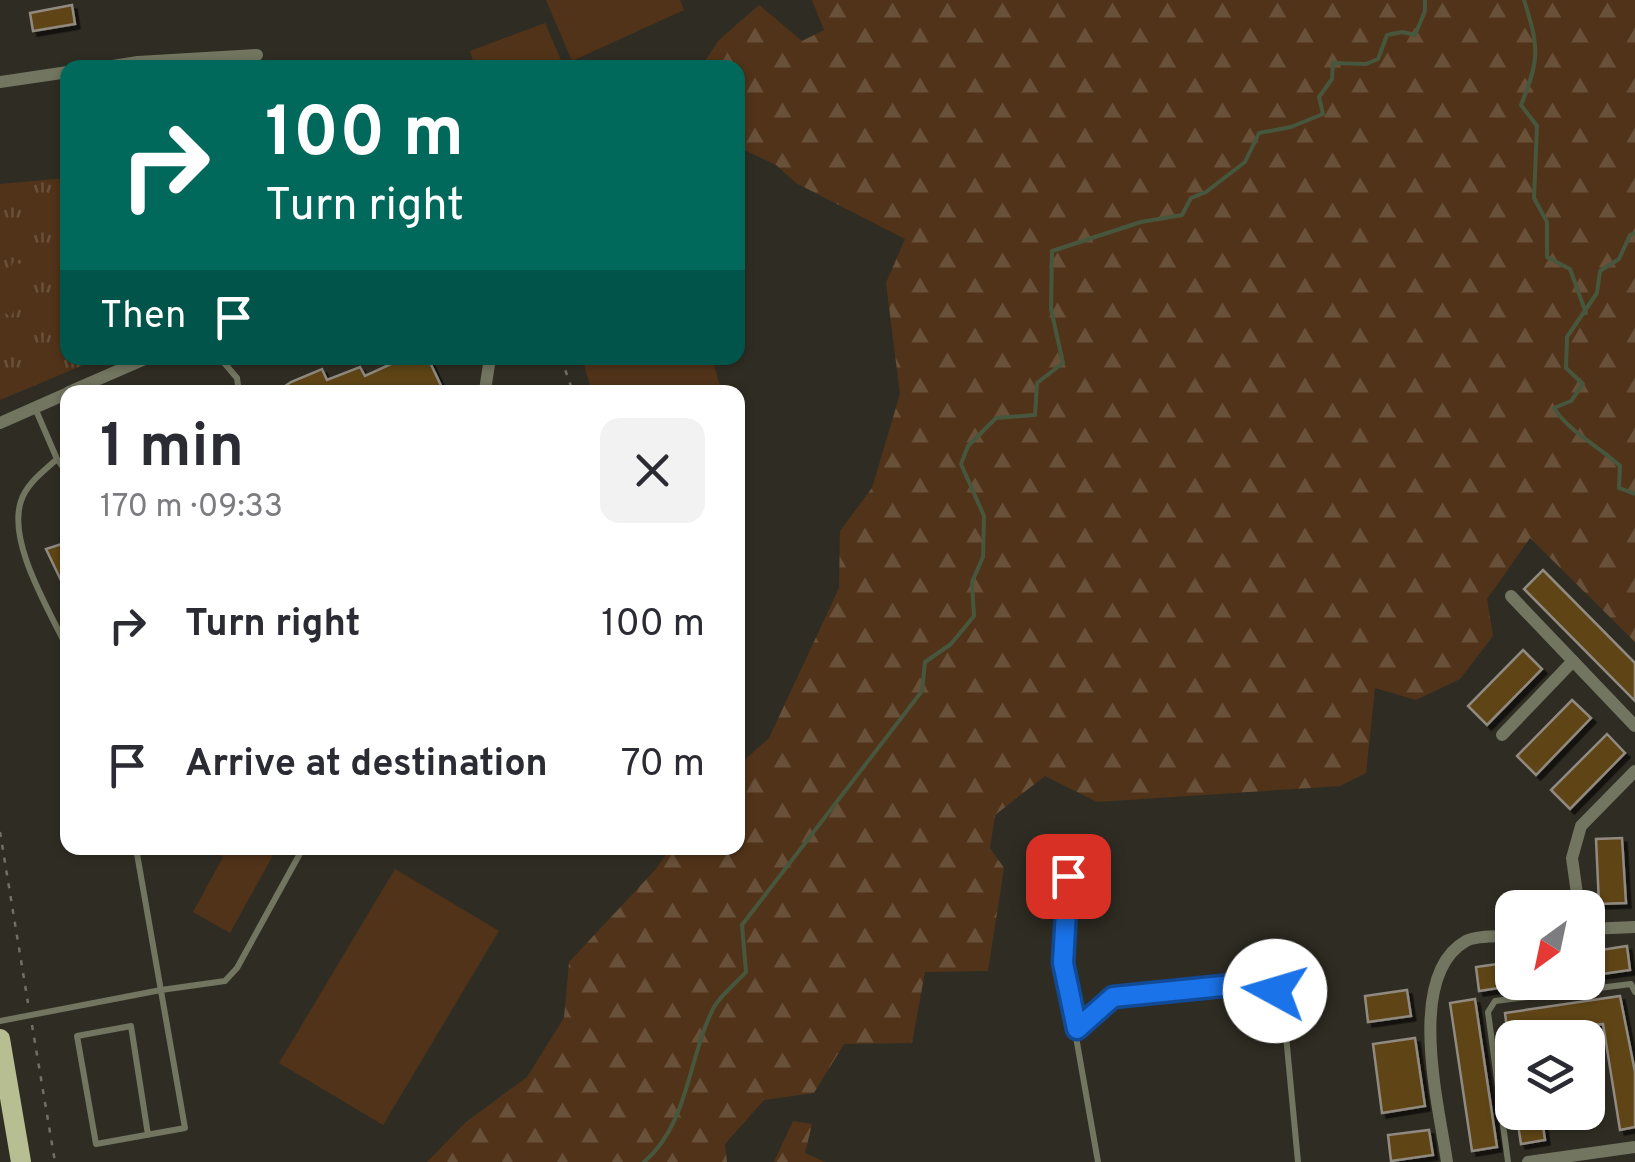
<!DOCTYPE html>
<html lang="en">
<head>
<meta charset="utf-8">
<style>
  :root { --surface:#fff; --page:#f2f2f3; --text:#2b2b33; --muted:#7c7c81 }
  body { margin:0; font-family:Overpass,sans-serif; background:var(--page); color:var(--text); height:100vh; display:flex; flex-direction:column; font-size:38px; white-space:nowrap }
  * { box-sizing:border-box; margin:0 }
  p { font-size:32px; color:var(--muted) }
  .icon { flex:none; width:55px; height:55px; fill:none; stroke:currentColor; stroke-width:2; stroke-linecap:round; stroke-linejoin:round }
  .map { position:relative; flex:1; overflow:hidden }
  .sheet { position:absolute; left:60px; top:385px; width:685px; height:470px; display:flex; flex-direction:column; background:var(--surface); border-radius:20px; box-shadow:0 2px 8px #0004 }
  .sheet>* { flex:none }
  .banner { position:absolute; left:60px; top:60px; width:685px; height:305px; border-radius:20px; box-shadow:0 2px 8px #0004; background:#00695c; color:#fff; overflow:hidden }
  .needle { width:65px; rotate:213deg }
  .controls { position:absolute; left:1495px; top:890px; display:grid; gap:20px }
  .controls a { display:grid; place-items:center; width:110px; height:110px; border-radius:20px; background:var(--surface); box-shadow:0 2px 8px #0004; font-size:50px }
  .pin { position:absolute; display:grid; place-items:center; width:85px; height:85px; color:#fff; margin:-42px; border-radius:20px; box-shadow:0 5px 15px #0006 }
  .me { position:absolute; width:110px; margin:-55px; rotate:276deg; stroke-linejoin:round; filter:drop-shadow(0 0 8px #0008) }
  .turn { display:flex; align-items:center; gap:35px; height:210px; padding:0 40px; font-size:45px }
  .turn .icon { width:130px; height:130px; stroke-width:2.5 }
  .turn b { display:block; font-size:70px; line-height:85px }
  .then { display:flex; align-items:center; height:95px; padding:0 40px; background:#0003; gap:20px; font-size:38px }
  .round { display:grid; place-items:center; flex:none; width:105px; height:105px; border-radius:20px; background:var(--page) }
  .summary { display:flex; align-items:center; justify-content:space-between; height:170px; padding:0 40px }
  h1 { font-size:60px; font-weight:700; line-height:75px }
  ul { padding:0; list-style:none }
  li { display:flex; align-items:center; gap:30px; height:140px; padding:0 40px }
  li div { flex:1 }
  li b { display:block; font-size:38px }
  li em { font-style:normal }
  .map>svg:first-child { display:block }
  .grass { fill:url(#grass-tufts) }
  .forest { fill:url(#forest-firs) }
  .garden { fill:#513319 }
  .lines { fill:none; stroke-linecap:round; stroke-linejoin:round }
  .stream { stroke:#47573d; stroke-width:4 }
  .building { fill:#5e4415; stroke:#918a80; stroke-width:2.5; filter:url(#shadow) }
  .path { stroke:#716f67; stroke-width:2.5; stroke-dasharray:5 8; stroke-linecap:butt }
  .lane { stroke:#727660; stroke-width:6 }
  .street { stroke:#727660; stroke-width:12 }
  .primary { stroke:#b7bf92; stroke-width:20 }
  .route-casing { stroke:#114b97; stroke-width:25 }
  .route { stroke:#1a73e8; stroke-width:18 }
</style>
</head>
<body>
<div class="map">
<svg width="1635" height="1162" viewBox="0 0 1635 1162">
  <defs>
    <pattern id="grass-tufts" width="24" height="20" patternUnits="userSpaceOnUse" patternTransform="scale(2.5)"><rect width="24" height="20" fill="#513319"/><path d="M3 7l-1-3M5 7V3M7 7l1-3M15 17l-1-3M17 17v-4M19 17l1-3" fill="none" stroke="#695039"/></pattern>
    <pattern id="forest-firs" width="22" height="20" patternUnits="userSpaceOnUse" patternTransform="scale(2.5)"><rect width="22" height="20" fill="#513319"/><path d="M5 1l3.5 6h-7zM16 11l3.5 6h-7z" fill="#695039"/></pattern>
    <filter id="shadow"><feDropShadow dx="4.5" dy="4.5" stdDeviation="0" flood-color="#0009"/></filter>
  </defs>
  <rect width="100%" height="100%" fill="#2f2d23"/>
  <!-- grass -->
  <polygon class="grass" points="67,178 68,358 100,358 0,400 0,184"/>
  <!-- forest -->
  <g class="forest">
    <polygon points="812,0 1635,0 1635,642 1530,538 1487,599 1493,636 1460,679 1416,700 1375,688 1366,773 1340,786 1097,802 1045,776 995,815 990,848 1004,868 988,971 925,972 912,1043 844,1044 814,1093 764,1100 725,1144 727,1162 427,1162 466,1122 527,1077 564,1018 569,962 656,869 670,848 738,848 738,766 769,738 839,588 840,531 872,488 900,394 886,283 905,239 796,183 776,165 738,147 738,68 701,67 719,40 759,5 802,41 824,30"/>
    <polygon points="793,1121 812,1124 805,1153 825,1162 774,1162"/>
  </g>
  <!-- garden -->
  <g class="garden">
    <polygon points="546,0 680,0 684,10 572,61"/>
    <polygon points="545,23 564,67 475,67 470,51"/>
    <polygon points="14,261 34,272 11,316 0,311 0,288"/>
    <polygon points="582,358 712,358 722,392 592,392"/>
    <polygon points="206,848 277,848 230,933 193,912 223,857"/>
    <polygon points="395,869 499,931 383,1125 279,1063"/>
  </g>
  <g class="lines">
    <!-- stream -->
    <g class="stream">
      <path d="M1524,0c15,47 16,59 -3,105l16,21 -3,72 13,24v35l23,12 16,44"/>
      <path d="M1635,233l-5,2 -11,24 -19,12 -3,22 -30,44 -1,31 17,16 -12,17 -17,7c17,26 44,37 66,58l-1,22 16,6"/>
      <path d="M644,1162c45,-38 44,-105 70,-155 7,-12 22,-24 32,-35l-4,-47 180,-234 3,-29 26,-18 23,-28 -2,-34 11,-25 1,-41 -23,-52 7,-18 28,-28 39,-3 2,-32 26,-20 -12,-54 1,-58 89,-29 41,-7 9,-17 15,-6 39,-30 14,-29 32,-6 32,-13 -4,-17 13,-18 1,-16 33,1 12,-5 9,-24 15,-3 13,3 10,-24v-11"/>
    </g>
  </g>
  <!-- building -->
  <g class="building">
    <polygon points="72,5 75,24 33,31 30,13"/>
    <polygon points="404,358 428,358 444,392 276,392 291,382 322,369 327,380 360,367 365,376"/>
    <polygon points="68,542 68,595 46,549"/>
    <polygon points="1543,570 1635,663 1635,701 1524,589"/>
    <polygon points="1523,650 1542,669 1487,725 1468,706"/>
    <polygon points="1572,700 1591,718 1536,775 1517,756"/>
    <polygon points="1607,734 1625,753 1570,809 1551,790"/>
    <polygon points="1622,838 1626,903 1599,904 1596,839"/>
    <polygon points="1627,946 1630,970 1588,976 1588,952"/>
    <polygon points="1512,962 1512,986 1479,991 1476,967"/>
    <polygon points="1407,990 1411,1016 1368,1022 1365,996"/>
    <polygon points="1620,996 1635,1072 1635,1127 1620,1130 1603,1024 1508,1037 1505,1013"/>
    <polygon points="1475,999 1497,1147 1472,1151 1450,1003"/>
    <polygon points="1415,1038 1425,1106 1382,1113 1373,1044"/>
    <polygon points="1516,1112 1541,1112 1545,1140 1521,1144"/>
    <polygon points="1429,1130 1433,1155 1391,1161 1388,1135"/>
  </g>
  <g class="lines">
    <!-- path -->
    <g class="path">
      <polyline points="561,358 573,392"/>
      <polyline points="0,832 28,1003"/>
      <polyline points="32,1025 55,1162"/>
    </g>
    <!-- lane -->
    <g class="lane">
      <polyline points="220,358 237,378 239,392"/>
      <polyline points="354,358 355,358"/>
      <polyline points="35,408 57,459 68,474"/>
      <path d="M57,459c-14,13 -30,24 -36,42 -14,42 29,110 47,149"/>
      <polyline points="136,848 185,1128 96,1144 77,1036 131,1026 148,1135"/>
      <polyline points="1067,875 1063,963 1098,1162"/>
      <polyline points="0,1021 161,990 225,981 237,968 303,848"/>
      <polyline points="1077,1029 1113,997 1262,982 1275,991 1283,1004 1298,1162"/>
      <polyline points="1508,1162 1488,1012 1495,1001 1631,984 1635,992"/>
    </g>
    <!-- street -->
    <g class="street">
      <polyline points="100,68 138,62 257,55"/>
      <polyline points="0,82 68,72"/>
      <polyline points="485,390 490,358"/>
      <polyline points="69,392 147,358"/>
      <polyline points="0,423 68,393"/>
      <polyline points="1511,596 1635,726"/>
      <polyline points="1502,735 1573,661"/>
      <polyline points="1579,908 1572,858 1581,826 1635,771"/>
      <polyline points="1588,929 1635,927"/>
      <path d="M1447,1162c-8,-56 -42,-187 19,-221 11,-6 34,-4 46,-5"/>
      <polyline points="1528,1162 1635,1147"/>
    </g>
    <!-- primary -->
    <polyline class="primary" points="0,1039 21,1162"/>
  </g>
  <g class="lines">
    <!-- route casing -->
    <g class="route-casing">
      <polyline id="route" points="1068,876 1063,963 1077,1029 1113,997 1262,982 1275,991"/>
    </g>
    <!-- route -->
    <use href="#route" class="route"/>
  </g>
</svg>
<div class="controls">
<a><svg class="needle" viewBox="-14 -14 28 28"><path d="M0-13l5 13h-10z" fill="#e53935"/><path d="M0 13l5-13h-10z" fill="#7c7c81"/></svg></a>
<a><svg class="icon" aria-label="layers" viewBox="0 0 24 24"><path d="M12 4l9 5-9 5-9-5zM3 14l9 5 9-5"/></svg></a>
</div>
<div class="pin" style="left:1068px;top:876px;background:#d93025"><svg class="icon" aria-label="arrive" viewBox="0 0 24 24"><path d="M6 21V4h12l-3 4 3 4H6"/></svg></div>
<svg class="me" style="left:1275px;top:991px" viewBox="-20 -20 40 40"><circle r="19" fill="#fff"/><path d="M0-13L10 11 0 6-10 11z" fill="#1a73e8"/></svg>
<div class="banner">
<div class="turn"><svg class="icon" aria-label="right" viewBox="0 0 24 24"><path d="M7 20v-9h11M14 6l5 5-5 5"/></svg><div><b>100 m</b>Turn right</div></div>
<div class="then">Then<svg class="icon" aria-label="arrive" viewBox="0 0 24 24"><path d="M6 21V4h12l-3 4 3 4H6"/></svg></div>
</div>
<section class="sheet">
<div class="summary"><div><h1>1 min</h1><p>170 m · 09:33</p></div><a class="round"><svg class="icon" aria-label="close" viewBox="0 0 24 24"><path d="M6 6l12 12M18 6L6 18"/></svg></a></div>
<ul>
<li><svg class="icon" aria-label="right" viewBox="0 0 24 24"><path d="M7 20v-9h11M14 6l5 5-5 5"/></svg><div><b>Turn right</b></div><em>100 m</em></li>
<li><svg class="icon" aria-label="arrive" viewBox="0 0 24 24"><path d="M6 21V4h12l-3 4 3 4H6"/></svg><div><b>Arrive at destination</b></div><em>70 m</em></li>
</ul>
</section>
</div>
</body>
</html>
